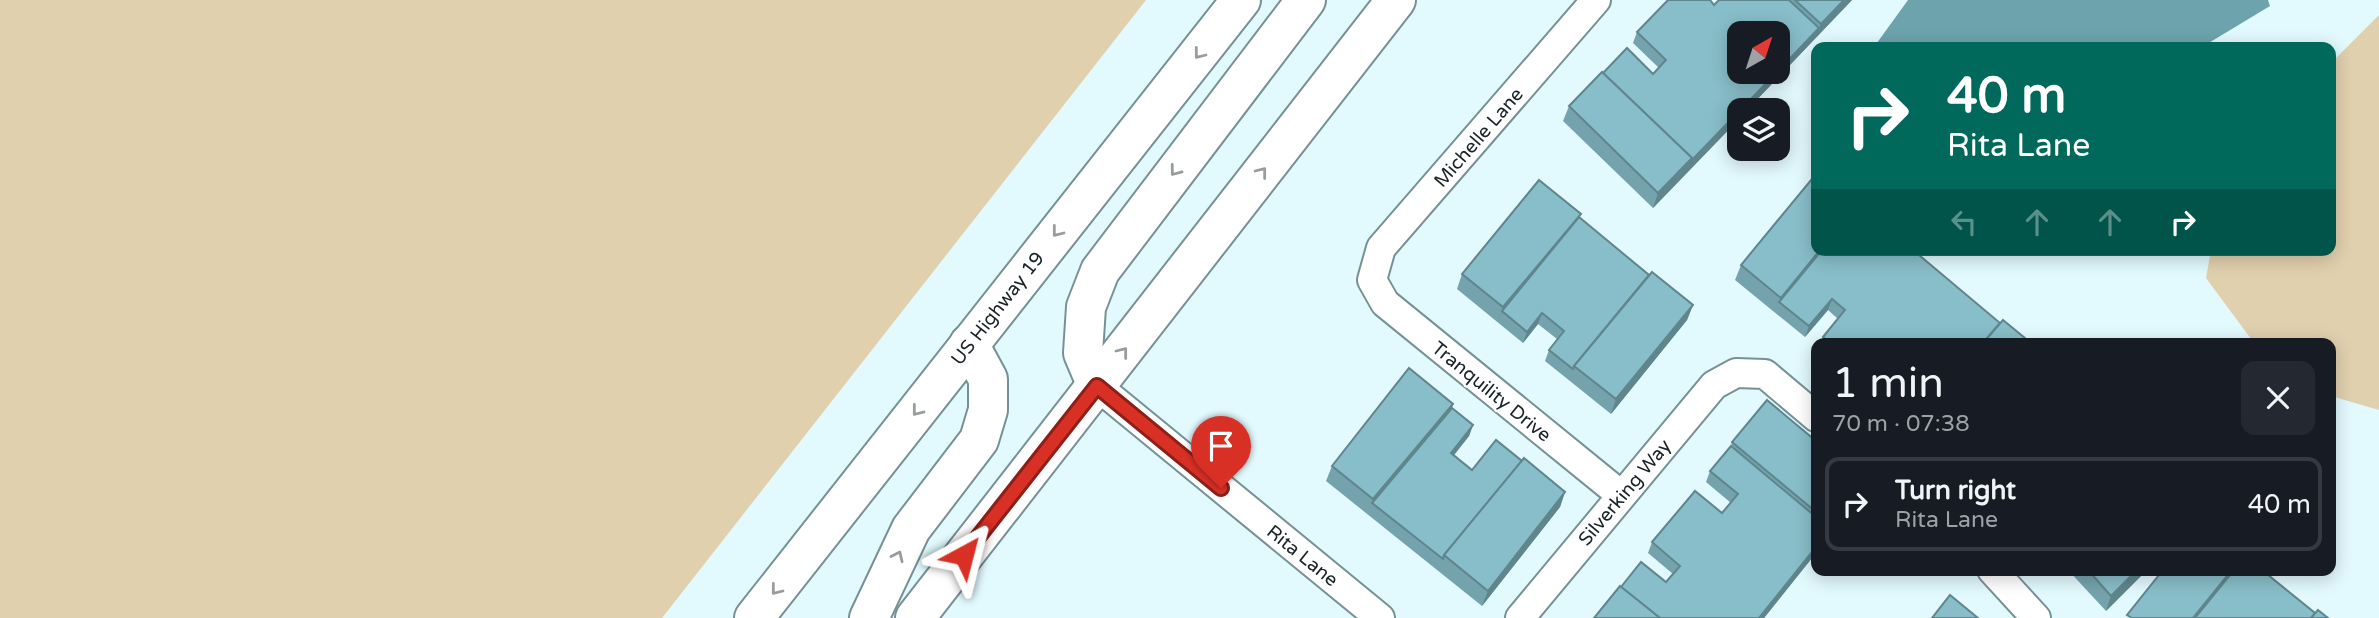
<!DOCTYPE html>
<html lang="en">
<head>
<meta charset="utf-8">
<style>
  :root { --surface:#171b24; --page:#242831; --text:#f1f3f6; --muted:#9ea1a6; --line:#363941 }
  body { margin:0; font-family:"Varela Round",sans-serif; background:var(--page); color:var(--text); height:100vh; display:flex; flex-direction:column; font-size:26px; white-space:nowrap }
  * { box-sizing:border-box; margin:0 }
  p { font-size:23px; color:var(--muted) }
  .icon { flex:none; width:38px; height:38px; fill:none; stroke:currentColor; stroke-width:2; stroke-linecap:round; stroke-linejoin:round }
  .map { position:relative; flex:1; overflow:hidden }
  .sheet { position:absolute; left:1811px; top:338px; width:525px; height:238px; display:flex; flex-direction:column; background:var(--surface); border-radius:14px; box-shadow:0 4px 18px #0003 }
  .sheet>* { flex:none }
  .guide { position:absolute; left:1811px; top:42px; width:525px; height:214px; border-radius:14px; box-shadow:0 4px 18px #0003; background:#00695c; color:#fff; overflow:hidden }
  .needle { width:46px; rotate:39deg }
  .controls { position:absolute; left:1727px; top:21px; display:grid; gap:14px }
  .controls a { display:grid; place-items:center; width:63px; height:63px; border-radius:14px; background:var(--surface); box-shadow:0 4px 18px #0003; font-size:35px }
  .pin { position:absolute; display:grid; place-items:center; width:60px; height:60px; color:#fff; margin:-72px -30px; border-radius:50% 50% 50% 0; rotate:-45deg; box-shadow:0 0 7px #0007 }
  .pin .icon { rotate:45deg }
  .me { position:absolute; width:77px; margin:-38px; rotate:38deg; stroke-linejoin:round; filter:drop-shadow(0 0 5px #0008) }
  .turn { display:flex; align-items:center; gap:24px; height:147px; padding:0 21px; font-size:32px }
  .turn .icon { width:91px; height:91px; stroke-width:2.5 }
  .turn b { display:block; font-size:49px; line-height:60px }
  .lanes { display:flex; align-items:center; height:66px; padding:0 21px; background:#0003; justify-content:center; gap:35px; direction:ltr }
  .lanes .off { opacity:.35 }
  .round { display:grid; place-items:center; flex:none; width:74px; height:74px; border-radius:14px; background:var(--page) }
  .overview { display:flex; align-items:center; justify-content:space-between; height:119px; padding:0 21px }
  h1 { font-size:42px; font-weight:600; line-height:52px }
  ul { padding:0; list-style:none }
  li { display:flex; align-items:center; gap:21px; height:94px; margin:0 14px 10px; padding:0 7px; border:4px solid var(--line); border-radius:14px }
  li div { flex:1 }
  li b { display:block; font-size:26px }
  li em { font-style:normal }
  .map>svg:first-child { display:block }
  .green { fill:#e0d0ae }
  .water { fill:#6da3ad }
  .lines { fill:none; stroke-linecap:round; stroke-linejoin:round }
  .street-casing { stroke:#769196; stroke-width:32 }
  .highway-casing { stroke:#769196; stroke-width:42 }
  .street { stroke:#fff; stroke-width:28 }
  .highway { stroke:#fff; stroke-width:38 }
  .wall { fill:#75a3ad }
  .shaded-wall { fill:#5f858d }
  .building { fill:#88bec9; stroke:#5f858d; stroke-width:2 }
  .oneway { stroke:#989c9d }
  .route-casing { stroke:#8d1f18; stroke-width:18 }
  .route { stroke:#d93025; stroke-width:12 }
  .labels { text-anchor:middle; stroke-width:5; stroke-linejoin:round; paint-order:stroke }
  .street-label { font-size:19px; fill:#192326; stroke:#fff }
</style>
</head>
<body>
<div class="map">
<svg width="2379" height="618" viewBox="0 0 2379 618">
  <rect width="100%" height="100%" fill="#e2f9fe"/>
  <!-- green -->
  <g class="green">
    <polygon points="0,0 1146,0 662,618 0,618"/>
    <polygon points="2379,15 2379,410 2331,396 2331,343 2254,343 2206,278 2211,250 2331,250 2331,63"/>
  </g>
  <!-- water -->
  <polygon class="water" points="1908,0 2268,0 2270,6 2202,47 1874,47"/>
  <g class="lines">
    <!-- street casing -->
    <g class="street-casing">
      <g id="street">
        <polyline points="1596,0 1381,248 1372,280 1385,303 1621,495"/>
        <polyline points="1097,386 1380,618"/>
        <polyline points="1992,570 2036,618"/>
        <polyline points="1520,618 1714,385 1736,373 1765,374 1816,417"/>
      </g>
    </g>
    <!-- highway casing -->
    <g class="highway-casing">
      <g id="highway">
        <polyline points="1097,386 1083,353 1086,307 1100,271 1306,0"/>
        <polyline points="754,618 1241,0"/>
        <polyline points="869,618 911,529 979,440 988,410 988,379 969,344"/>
        <polyline points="915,618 1396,0"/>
      </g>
    </g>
    <!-- street -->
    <use href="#street" class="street"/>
    <!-- highway -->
    <use href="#highway" class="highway"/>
  </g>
  <!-- wall -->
  <g class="wall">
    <polygon points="1719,0 1852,0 1747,110 1740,110 1740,118 1653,208 1563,121 1569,106 1603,73 1653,74 1659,68 1633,43 1637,32 1714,5"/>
    <polygon points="1581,214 1579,217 1649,275 1693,305 1687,320 1611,414 1545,361 1549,350 1557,339 1538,324 1523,343 1457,289 1462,274"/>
    <polygon points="1741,265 2000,323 2031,343 1821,343 1823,337 1838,319 1828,310 1805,337 1735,280"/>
    <polygon points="1453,404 1452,408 1473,425 1469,436 1454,455 1472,470 1522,461 1565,492 1560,507 1482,606 1326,481 1332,466"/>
    <polygon points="1816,441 1816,553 1764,618 1621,587 1666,582 1673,574 1648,553 1652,542 1722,513 1731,503 1706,482 1710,471 1731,446 1732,442"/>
    <polygon points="2068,570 2147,570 2106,611"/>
  </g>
  <!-- shaded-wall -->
  <g class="shaded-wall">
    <polygon points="1844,0 1852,0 1747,110 1740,110 1819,28 1821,24"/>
    <polygon points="1740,111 1740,118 1653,208 1658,193 1692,158"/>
    <polygon points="1581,214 1575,229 1502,311 1498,322 1503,307"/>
    <polygon points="1820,250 1827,250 1779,302 1781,298"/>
    <polygon points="1832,299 1828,310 1805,337 1809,326"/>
    <polygon points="1693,305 1687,320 1611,414 1616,399"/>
    <polygon points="1542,313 1538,324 1523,343 1527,332"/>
    <polygon points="1453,404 1448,419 1372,503 1373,499"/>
    <polygon points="1473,425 1469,436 1447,464 1451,453"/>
    <polygon points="1565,492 1560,507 1482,606 1488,591"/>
    <polygon points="1816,547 1816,553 1764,618 1759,618"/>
    <polygon points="2137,570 2147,570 2106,611 2111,596"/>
    <polygon points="2232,570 2239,570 2200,618 2193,618"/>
  </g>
  <!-- building -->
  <g class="building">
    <polygon points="1668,0 1710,0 1714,5 1719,0 1789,0 1819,28 1778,71 1778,33 1740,33 1740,72 1777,72 1690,162 1692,158 1603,73 1627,48 1653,74 1666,60 1637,32"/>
    <polygon points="1795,0 1844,0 1821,24"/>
    <polygon points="1602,72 1692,158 1658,193 1569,106"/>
    <polygon points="1816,174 1816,250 1820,250 1781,298 1741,265"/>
    <polygon points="1539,180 1581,214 1503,307 1462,274"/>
    <polygon points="1579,217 1649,275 1574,366 1573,369 1549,350 1564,331 1542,313 1527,332 1502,311"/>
    <polygon points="1822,250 1913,250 2000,323 1983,343 1830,343 1823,337 1845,310 1832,299 1809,326 1779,302"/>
    <polygon points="1652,272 1693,305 1616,399 1574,366"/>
    <polygon points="2003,320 2031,343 1983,343"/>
    <polygon points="1409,368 1453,404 1373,499 1332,466"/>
    <polygon points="1767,400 1816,441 1816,512 1732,442"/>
    <polygon points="1452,408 1473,425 1451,453 1472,470 1496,440 1522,461 1444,555 1443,559 1372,503"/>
    <polygon points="1731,446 1816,517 1816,547 1759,618 1660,618 1621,587 1641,562 1666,582 1680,566 1652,542 1695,491 1722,513 1738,494 1710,471"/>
    <polygon points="1524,458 1565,492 1488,591 1444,555"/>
    <polygon points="2088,570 2137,570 2111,596"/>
    <polygon points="2163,570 2232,570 2193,618 2132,618 2127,615"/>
    <polygon points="2234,570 2262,570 2315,613 2311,618 2195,618"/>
    <polygon points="1620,586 1660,618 1594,618"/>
    <polygon points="1950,595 1978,618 1932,618"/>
    <polygon points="2318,610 2328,618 2311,618"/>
  </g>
  <!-- one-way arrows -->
  <defs><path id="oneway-chevron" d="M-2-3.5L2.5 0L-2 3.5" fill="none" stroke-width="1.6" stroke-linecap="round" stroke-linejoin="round" transform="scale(1.75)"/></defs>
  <g class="oneway">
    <use href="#oneway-chevron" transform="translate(1199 54) rotate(128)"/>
    <use href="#oneway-chevron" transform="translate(1175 171) rotate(127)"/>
    <use href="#oneway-chevron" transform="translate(1262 172) rotate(-52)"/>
    <use href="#oneway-chevron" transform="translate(1057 232) rotate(128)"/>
    <use href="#oneway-chevron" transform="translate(1123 352) rotate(-52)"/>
    <use href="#oneway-chevron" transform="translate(917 411) rotate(128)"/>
    <use href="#oneway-chevron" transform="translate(898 556) rotate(-65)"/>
    <use href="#oneway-chevron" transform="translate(776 590) rotate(128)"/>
  </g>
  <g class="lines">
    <!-- route casing -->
    <g class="route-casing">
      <polyline id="route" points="964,555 1097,386 1221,488"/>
    </g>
    <!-- route -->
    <use href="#route" class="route"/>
  </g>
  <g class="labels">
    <!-- street labels -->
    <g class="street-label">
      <text transform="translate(1478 137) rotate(-49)" y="7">Michelle Lane</text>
      <text transform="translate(997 308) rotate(-52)" y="7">US Highway 19</text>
      <text transform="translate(1492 391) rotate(39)" y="7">Tranquility Drive</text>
      <text transform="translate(1624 492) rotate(-50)" y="7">Silverking Way</text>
      <text transform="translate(1303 555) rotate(39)" y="7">Rita Lane</text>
    </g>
  </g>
</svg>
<div class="controls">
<a><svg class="needle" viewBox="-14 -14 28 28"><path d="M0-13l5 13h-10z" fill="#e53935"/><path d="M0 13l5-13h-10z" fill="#9ea1a6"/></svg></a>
<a><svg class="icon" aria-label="layers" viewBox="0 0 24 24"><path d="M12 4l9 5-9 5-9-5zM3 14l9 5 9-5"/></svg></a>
</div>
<div class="pin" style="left:1221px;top:488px;background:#d93025"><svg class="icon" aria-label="arrive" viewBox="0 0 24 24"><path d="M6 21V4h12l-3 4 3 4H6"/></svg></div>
<svg class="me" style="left:964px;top:555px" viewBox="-20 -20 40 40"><path d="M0-17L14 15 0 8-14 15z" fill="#d93025" stroke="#fff" stroke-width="4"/></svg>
<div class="guide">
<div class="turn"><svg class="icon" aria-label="right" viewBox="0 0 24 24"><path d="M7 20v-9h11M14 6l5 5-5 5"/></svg><div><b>40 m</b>Rita Lane</div></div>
<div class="lanes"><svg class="icon off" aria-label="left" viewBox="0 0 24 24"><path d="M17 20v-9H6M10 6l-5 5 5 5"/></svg><svg class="icon off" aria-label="ahead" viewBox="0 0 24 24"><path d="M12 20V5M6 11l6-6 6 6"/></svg><svg class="icon off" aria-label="ahead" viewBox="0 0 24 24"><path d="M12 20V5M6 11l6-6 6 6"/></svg><svg class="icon" aria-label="right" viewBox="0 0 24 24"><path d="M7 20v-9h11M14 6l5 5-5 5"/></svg></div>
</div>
<section class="sheet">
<div class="overview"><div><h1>1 min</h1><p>70 m · 07:38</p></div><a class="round"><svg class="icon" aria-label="close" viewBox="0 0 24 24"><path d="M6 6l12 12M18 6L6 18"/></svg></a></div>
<ul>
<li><svg class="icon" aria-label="right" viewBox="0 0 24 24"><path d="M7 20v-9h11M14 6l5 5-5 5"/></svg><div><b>Turn right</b><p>Rita Lane</p></div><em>40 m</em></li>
</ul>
</section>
</div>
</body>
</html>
